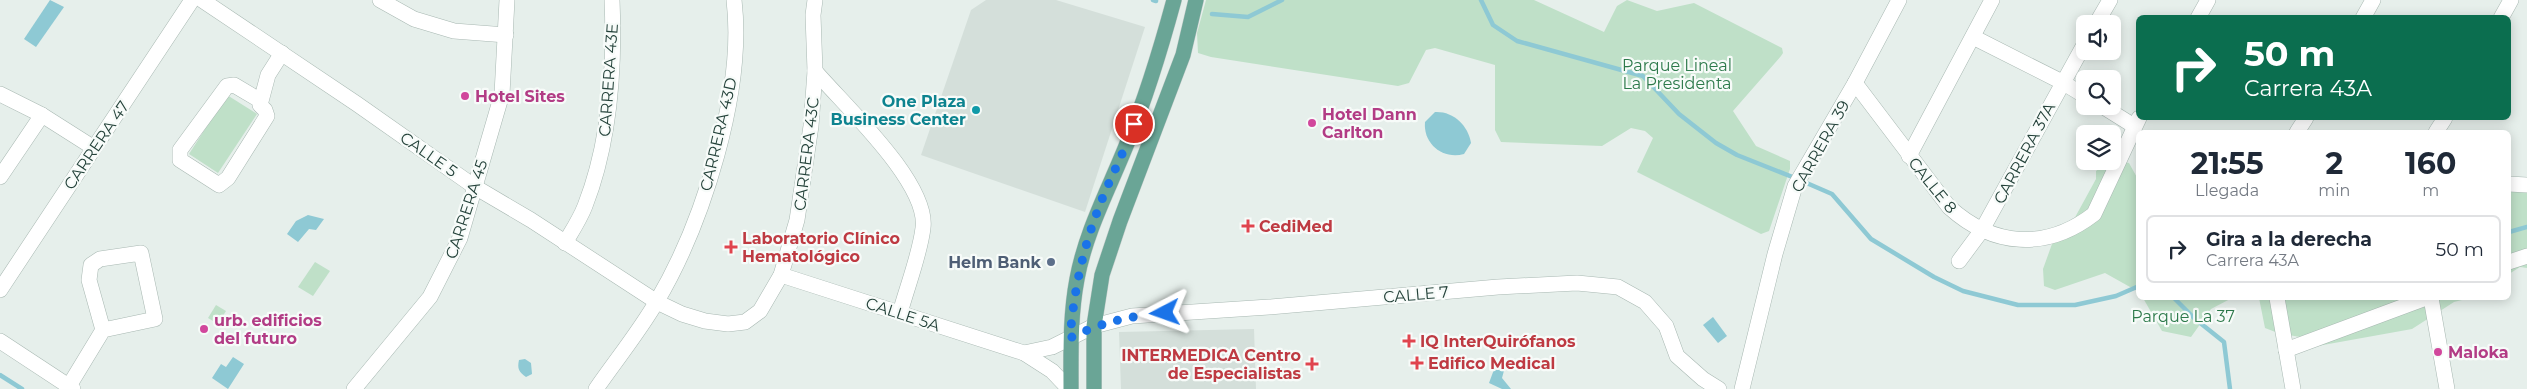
<!DOCTYPE html>
<html lang="es">
<head>
<meta charset="utf-8">
<style>
  :root { --surface:#fff; --page:#f2f2f3; --text:#1f2937; --muted:#747a83; --line:#e0e1e3 }
  body { margin:0; font-family:Montserrat,sans-serif; background:var(--page); color:var(--text); height:100vh; display:flex; flex-direction:column; font-size:19px; white-space:nowrap }
  * { box-sizing:border-box; margin:0 }
  p { font-size:16px; color:var(--muted) }
  .icon { flex:none; width:28px; height:28px; fill:none; stroke:currentColor; stroke-width:2; stroke-linecap:round; stroke-linejoin:round }
  .map { position:relative; flex:1; overflow:hidden }
  .drawer { position:absolute; left:2136px; top:130px; width:375px; height:170px; display:flex; flex-direction:column; background:var(--surface); border-radius:8px; box-shadow:0 2px 12px #0003 }
  .drawer>* { flex:none }
  .banner { position:absolute; left:2136px; top:15px; width:375px; height:105px; border-radius:8px; box-shadow:0 2px 12px #0003; background:#0b6e4f; color:#fff; overflow:hidden }
  .buttons { position:absolute; left:2076px; top:15px; display:grid; gap:10px }
  .buttons a { display:grid; place-items:center; width:45px; height:45px; border-radius:8px; background:var(--surface); box-shadow:0 2px 12px #0003; font-size:25px }
  .pin { position:absolute; display:grid; place-items:center; width:42px; height:42px; color:#fff; margin:-21px; border:2px solid #fff; border-radius:50%; box-shadow:0 1px 5px #0007 }
  .me { position:absolute; width:55px; margin:-28px; rotate:266deg; stroke-linejoin:round; filter:drop-shadow(0 0 4px #0008) }
  .turn { display:flex; align-items:center; gap:18px; height:105px; padding:0 25px; font-size:22px }
  .turn .icon { width:65px; height:65px; stroke-width:2.5 }
  .turn b { display:block; font-size:35px; line-height:42px }
  .eta { display:flex; justify-content:space-evenly; align-items:center; height:85px; text-align:center }
  .eta b { font-size:30px; font-weight:700; line-height:35px }
  ul { padding:0; list-style:none }
  li { display:flex; align-items:center; gap:15px; height:68px; margin:0 10px 8px; padding:0 15px; border:2px solid var(--line); border-radius:8px }
  li div { flex:1 }
  li b { display:block; font-size:19px }
  li em { font-style:normal }
  .map>svg:first-child { display:block }
  .built { fill:#d4dfda }
  .green { fill:#bfe0c8 }
  .water { fill:#8ec9d4 }
  .lines { fill:none; stroke-linecap:round; stroke-linejoin:round }
  .stream { stroke:#8ec9d4; stroke-width:4.5 }
  .minor-casing { stroke:#a8b8b2; stroke-width:16 }
  .major-casing { stroke:#c2cac8; stroke-width:16 }
  .minor { stroke:#fff; stroke-width:15 }
  .major { stroke:#6aa596; stroke-width:15 }
  .route { stroke:#1a73e8; stroke-width:9; stroke-dasharray:0 16.2 }
  .hotel-dot { fill:#d1479c; stroke:#f7fbf9; stroke-width:2 }
  .culture-dot { fill:#0f9aa8; stroke:#f7fbf9; stroke-width:2 }
  .health-dot { fill:#e0444e; stroke:#f7fbf9; stroke-width:2 }
  .service-dot { fill:#5c6f8a; stroke:#f7fbf9; stroke-width:2 }
  .labels { text-anchor:middle; stroke-width:4.5; stroke-linejoin:round; paint-order:stroke }
  .park-label { font-size:16px; fill:#2d7a4b; stroke:#f7fbf9 }
  .street-label { font-size:16px; fill:#24423a; stroke:#f7fbf9 }
  .hotel-label { font-size:16px; font-weight:bold; fill:#b23c85; stroke:#f7fbf9; text-anchor:start }
  .culture-label { font-size:16px; font-weight:bold; fill:#0d838f; stroke:#f7fbf9; text-anchor:end }
  .health-label { font-size:16px; font-weight:bold; fill:#be3a42; stroke:#f7fbf9; text-anchor:start }
  .service-label { font-size:16px; font-weight:bold; fill:#4e5e75; stroke:#f7fbf9; text-anchor:end }
</style>
</head>
<body>
<div class="map">
<svg width="2527" height="389" viewBox="0 0 2527 389">
  <rect width="100%" height="100%" fill="#e6efeb"/>
  <!-- built -->
  <g class="built">
    <polygon points="986,0 1056,0 1145,27 1085,212 921,155 971,10"/>
    <polygon points="1254,329 1256,389 1121,389 1119,332"/>
  </g>
  <!-- green -->
  <g class="green">
    <polygon points="1206,0 1534,0 1604,32 1617,6 1627,0 1657,11 1694,3 1782,48 1783,53 1781,56 1733,111 1756,146 1790,161 1790,169 1769,231 1761,234 1637,172 1653,138 1645,131 1631,128 1602,146 1501,142 1495,130 1495,65 1435,48 1426,50 1409,83 1398,86 1211,57 1198,53 1197,33"/>
    <polygon points="227,95 257,114 218,173 189,154"/>
    <polygon points="2113,159 2129,163 2139,181 2139,292 2105,273 2055,290 2044,286 2043,269 2052,244 2067,232 2096,179 2096,171 2109,161 2112,161"/>
    <polygon points="2509,181 2527,182 2527,268 2520,267 2509,274"/>
    <polygon points="315,262 330,271 313,296 298,287"/>
    <polygon points="2143,298 2232,298 2211,309 2191,337 2162,331"/>
    <polygon points="2259,298 2470,298 2454,302 2412,329 2312,347 2300,337 2278,333 2265,328"/>
    <polygon points="216,305 226,311 218,324 208,318"/>
  </g>
  <!-- water -->
  <g class="water">
    <polygon points="50,0 64,7 36,47 24,39"/>
    <path d="M1435,112c18,-1 33,13 36,31l-7,11c-21,6 -41,-10 -39,-32z"/>
    <polygon points="308,215 324,219 316,230 309,229 298,242 287,234 296,221"/>
    <polygon points="1713,317 1727,336 1718,343 1703,325"/>
    <polygon points="233,357 244,364 228,389 212,378 221,364 226,367"/>
    <path d="M525,359l6,4 1,11 -6,3c-7,-5 -9,-8 -7,-17z"/>
    <polygon points="1496,364 1505,367 1502,378 1511,389 1502,389 1489,383"/>
  </g>
  <g class="lines">
    <!-- stream -->
    <g class="stream">
      <polyline points="1153,0 1156,1"/>
      <polyline points="1481,0 1493,25 1517,41 1643,76 1679,114 1716,143 1737,155 1795,178"/>
      <polyline points="1212,14 1248,17 1282,0"/>
      <polyline points="1802,181 1832,194 1871,239 1934,277 1963,291 2018,305 2075,305 2116,296 2139,286"/>
      <polyline points="2509,232 2527,227"/>
      <polyline points="2174,298 2194,318 2224,342 2230,389"/>
      <polyline points="0,375 22,389"/>
    </g>
    <!-- minor casing -->
    <g class="minor-casing">
      <g id="minor">
        <polyline points="202,0 357,104 475,187 531,220 657,302 682,314 705,321 728,324 745,322 760,311 781,275 797,220 811,126 815,71 813,15 815,0"/>
        <polyline points="380,0 414,19 454,31 506,35"/>
        <polyline points="2198,18 2208,0"/>
        <polyline points="2363,18 2373,0"/>
        <polyline points="2501,18 2511,0"/>
        <polyline points="2096,24 2110,0"/>
        <polyline points="1973,37 2062,82 2085,96"/>
        <path d="M815,71c29,34 114,112 108,157 -3,26 -16,59 -23,85"/>
        <path d="M1855,83l94,124c44,40 97,44 145,7l45,-96"/>
        <polyline points="0,94 42,115 94,148"/>
        <polyline points="261,101 234,85 227,86 180,150 180,160 219,185 228,178 267,116 265,110 260,105 268,75 282,53"/>
        <polyline points="2102,106 2134,126"/>
        <polyline points="2297,132 2306,118"/>
        <polyline points="2436,132 2445,118"/>
        <polyline points="1909,156 1992,0"/>
        <polyline points="0,177 42,115"/>
        <polyline points="2509,184 2527,185"/>
        <path d="M565,243c7,-12 15,-24 20,-37 25,-64 30,-137 27,-206"/>
        <polyline points="1959,261 1982,230 2085,43"/>
        <polyline points="2509,262 2527,256"/>
        <polyline points="781,275 1024,353 1052,371 1069,389"/>
        <polyline points="0,290 192,0"/>
        <polyline points="2277,298 2293,389"/>
        <polyline points="2431,298 2447,389"/>
        <polyline points="0,341 73,389"/>
        <polyline points="2286,350 2426,298"/>
        <polyline points="1024,353 1052,347 1094,326 1132,316 1269,307 1498,287 1577,283 1618,287 1645,302 1666,326 1677,356 1703,379 1719,389"/>
        <polyline points="69,386 103,330 89,280 91,265 100,259 141,253 155,319 103,330"/>
        <polyline points="354,389 430,297 460,238 502,94 507,0"/>
        <path d="M596,389c20,-29 43,-57 61,-88 46,-78 88,-210 77,-301"/>
        <polyline points="1742,389 1775,254 1795,186 1855,83 1899,0"/>
      </g>
    </g>
    <!-- major casing -->
    <g class="major-casing">
      <g id="major">
        <path d="M1071,389c0,-37 -1,-73 6,-110 9,-49 33,-92 51,-138 19,-46 33,-93 46,-141"/>
        <polyline points="1094,389 1094,326 1102,275 1120,221 1183,55 1196,0"/>
      </g>
    </g>
    <!-- minor -->
    <use href="#minor" class="minor"/>
    <!-- major -->
    <use href="#major" class="major"/>
  </g>
  <g class="lines">
    <!-- route -->
    <path class="route" d="M1134,124c-9,27 -23,52 -33,78 -18,45 -27,88 -31,136 32,-16 60,-22 95,-25"/>
  </g>
  <!-- markers -->
  <g class="hotel-dot">
    <circle cx="465" cy="96" r="5"/>
    <circle cx="1312" cy="123" r="5"/>
    <circle cx="204" cy="329" r="5"/>
    <circle cx="2438" cy="352" r="5"/>
  </g>
  <circle class="culture-dot" cx="976" cy="110" r="5"/>
  <g class="health-dot">
    <path d="M1245.5 218.5h5v5h5v5h-5v5h-5v-5h-5v-5h5z"/>
    <path d="M728.5 239.5h5v5h5v5h-5v5h-5v-5h-5v-5h5z"/>
    <path d="M1406.5 333.5h5v5h5v5h-5v5h-5v-5h-5v-5h5z"/>
    <path d="M1414.5 355.5h5v5h5v5h-5v5h-5v-5h-5v-5h5z"/>
    <path d="M1309.5 356.5h5v5h5v5h-5v5h-5v-5h-5v-5h5z"/>
  </g>
  <circle class="service-dot" cx="1051" cy="262" r="5"/>
  <g class="labels">
    <!-- park labels -->
    <g class="park-label">
      <text x="1677" y="71">Parque Lineal<tspan x="1677" dy="18">La Presidenta</tspan></text>
      <text x="2183" y="322">Parque La 37</text>
    </g>
    <!-- street labels -->
    <g class="street-label">
      <text transform="translate(608 80) rotate(-86)" y="6">CARRERA 43E</text>
      <text transform="translate(718 134) rotate(-77)" y="6">CARRERA 43D</text>
      <text transform="translate(96 145) rotate(-56)" y="6">CARRERA 47</text>
      <text transform="translate(1820 146) rotate(-61)" y="6">CARRERA 39</text>
      <text transform="translate(2024 153) rotate(-62)" y="6">CARRERA 37A</text>
      <text transform="translate(429 154) rotate(35)" y="6">CALLE 5</text>
      <text transform="translate(806 154) rotate(-83)" y="6">CARRERA 43C</text>
      <text transform="translate(1933 185) rotate(51)" y="6">CALLE 8</text>
      <text transform="translate(466 209) rotate(-72)" y="6">CARRERA 45</text>
      <text transform="translate(1416 294) rotate(-5)" y="6">CALLE 7</text>
      <text transform="translate(903 314) rotate(18)" y="6">CALLE 5A</text>
    </g>
    <!-- hotel labels -->
    <g class="hotel-label">
      <text x="475" y="102">Hotel Sites</text>
      <text x="1322" y="120">Hotel Dann<tspan x="1322" dy="18">Carlton</tspan></text>
      <text x="214" y="326">urb. edificios<tspan x="214" dy="18">del futuro</tspan></text>
      <text x="2448" y="358">Maloka</text>
    </g>
    <!-- culture labels -->
    <g class="culture-label">
      <text x="966" y="107">One Plaza<tspan x="966" dy="18">Business Center</tspan></text>
    </g>
    <!-- health labels -->
    <g class="health-label">
      <text x="1259" y="232">CediMed</text>
      <text x="742" y="244">Laboratorio Clínico<tspan x="742" dy="18">Hematológico</tspan></text>
      <text x="1420" y="347">IQ InterQuirófanos</text>
      <text x="1301" y="361" text-anchor="end">INTERMEDICA Centro<tspan x="1301" dy="18">de Especialistas</tspan></text>
      <text x="1428" y="369">Edifico Medical</text>
    </g>
    <!-- service labels -->
    <g class="service-label">
      <text x="1041" y="268">Helm Bank</text>
    </g>
  </g>
</svg>
<div class="buttons">
<a><svg class="icon" aria-label="sound" viewBox="0 0 24 24"><path d="M4 9h4l5-4v14l-5-4H4zM17 9q2 3 0 6"/></svg></a>
<a><svg class="icon" aria-label="search" viewBox="0 0 24 24"><circle cx="10" cy="10" r="6"/><path d="M15 15l6 6"/></svg></a>
<a><svg class="icon" aria-label="layers" viewBox="0 0 24 24"><path d="M12 4l9 5-9 5-9-5zM3 14l9 5 9-5"/></svg></a>
</div>
<div class="pin" style="left:1134px;top:124px;background:#d93025"><svg class="icon" aria-label="arrive" viewBox="0 0 24 24"><path d="M6 21V4h12l-3 4 3 4H6"/></svg></div>
<svg class="me" style="left:1165px;top:313px" viewBox="-20 -20 40 40"><path d="M0-17L14 15 0 8-14 15z" fill="#1a73e8" stroke="#fff" stroke-width="4"/></svg>
<div class="banner">
<div class="turn"><svg class="icon" aria-label="right" viewBox="0 0 24 24"><path d="M7 20v-9h11M14 6l5 5-5 5"/></svg><div><b>50 m</b>Carrera 43A</div></div>
</div>
<section class="drawer">
<div class="eta">
<div><b>21:55</b><p>Llegada</p></div>
<div><b>2</b><p>min</p></div>
<div><b>160</b><p>m</p></div>
</div>
<ul>
<li><svg class="icon" aria-label="right" viewBox="0 0 24 24"><path d="M7 20v-9h11M14 6l5 5-5 5"/></svg><div><b>Gira a la derecha</b><p>Carrera 43A</p></div><em>50 m</em></li>
</ul>
</section>
</div>
</body>
</html>
